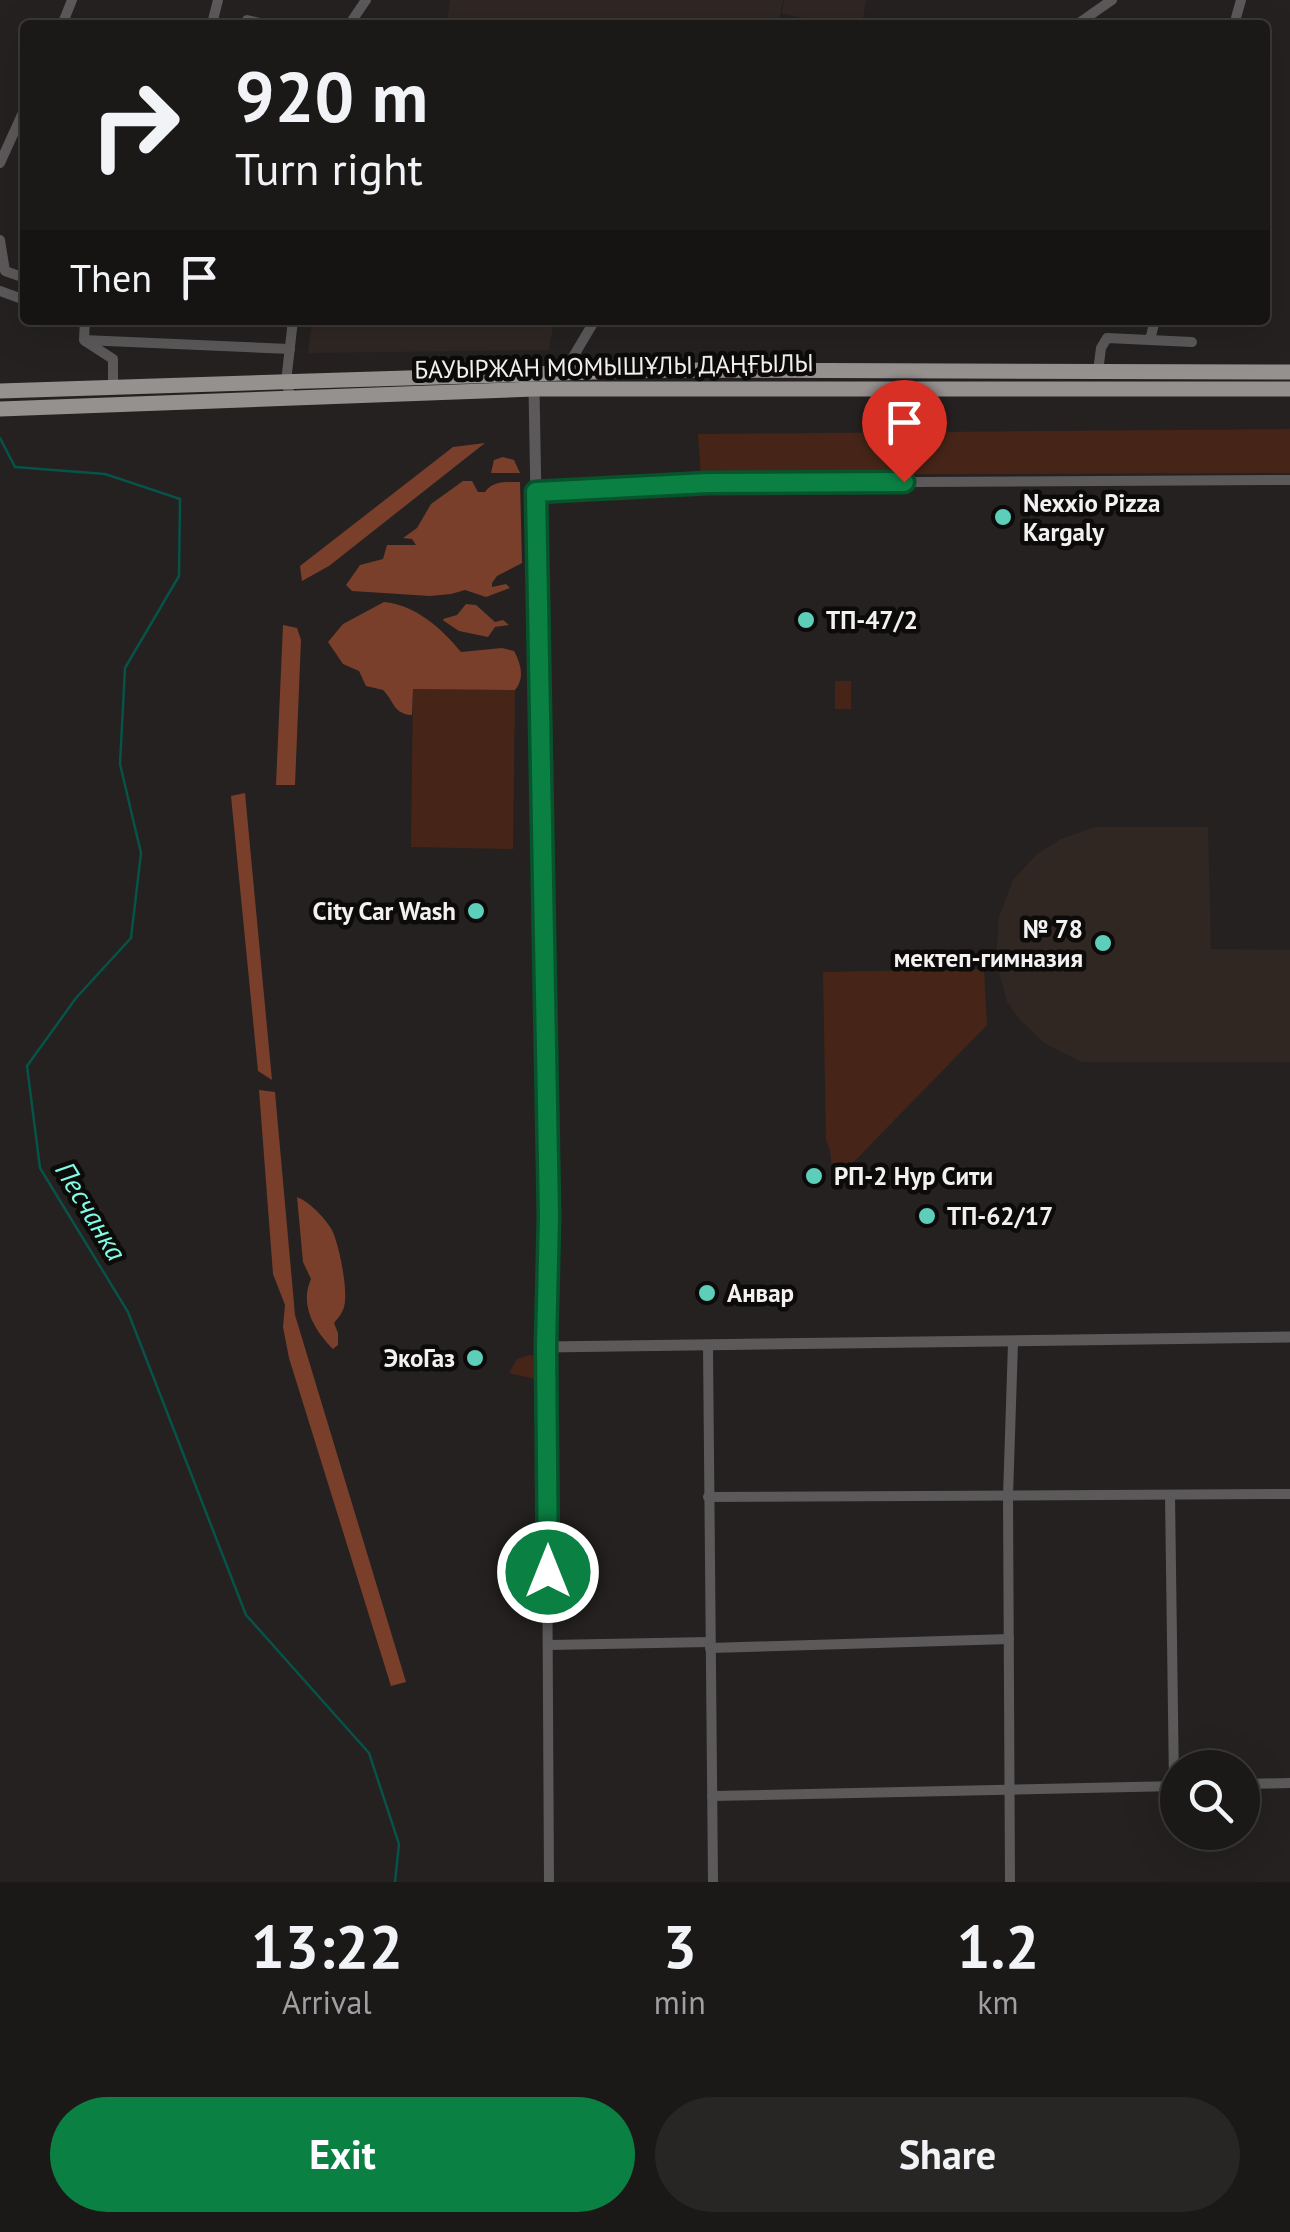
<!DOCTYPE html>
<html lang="en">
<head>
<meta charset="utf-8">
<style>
  :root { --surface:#1b1918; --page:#282625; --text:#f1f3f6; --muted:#a0a0a2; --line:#393837; --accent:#0b8043 }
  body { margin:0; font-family:"PT Sans",sans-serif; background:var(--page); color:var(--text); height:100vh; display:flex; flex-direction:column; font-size:38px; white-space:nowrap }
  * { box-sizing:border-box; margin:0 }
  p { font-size:32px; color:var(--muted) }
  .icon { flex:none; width:55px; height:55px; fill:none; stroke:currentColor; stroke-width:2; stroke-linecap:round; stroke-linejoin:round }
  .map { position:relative; height:1882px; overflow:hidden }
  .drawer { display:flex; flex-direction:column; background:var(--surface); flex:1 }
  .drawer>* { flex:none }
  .guide { position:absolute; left:20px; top:20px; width:1250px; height:305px; border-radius:10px; box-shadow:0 10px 40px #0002,0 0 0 2px var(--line); background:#1b1918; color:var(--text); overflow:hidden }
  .tools { position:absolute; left:1160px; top:1750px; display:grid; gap:20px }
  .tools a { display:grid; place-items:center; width:100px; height:100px; border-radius:50%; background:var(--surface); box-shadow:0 10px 40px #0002,0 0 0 2px var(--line); font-size:50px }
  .pin { position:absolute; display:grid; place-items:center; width:85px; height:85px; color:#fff; margin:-102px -42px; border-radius:50% 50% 50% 0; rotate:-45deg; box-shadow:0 0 10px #0007 }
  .pin .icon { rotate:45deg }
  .me { position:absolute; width:110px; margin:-55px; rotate:0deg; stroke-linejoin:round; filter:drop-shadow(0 0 8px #0008) }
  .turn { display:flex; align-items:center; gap:35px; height:210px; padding:0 50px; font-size:45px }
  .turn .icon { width:130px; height:130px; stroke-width:2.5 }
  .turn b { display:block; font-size:70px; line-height:85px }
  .then { display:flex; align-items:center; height:95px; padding:0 50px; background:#0003; gap:20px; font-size:38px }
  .eta { display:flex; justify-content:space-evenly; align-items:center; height:170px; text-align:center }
  .eta b { font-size:60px; font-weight:700; line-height:70px }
  .action { display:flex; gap:20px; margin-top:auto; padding:20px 50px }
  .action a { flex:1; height:115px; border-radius:60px; background:var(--accent); color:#fff; font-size:40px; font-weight:700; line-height:115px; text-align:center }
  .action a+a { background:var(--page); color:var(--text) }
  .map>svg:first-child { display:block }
  .built { fill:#302723 }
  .green { fill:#462518 }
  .forest { fill:#793f2a }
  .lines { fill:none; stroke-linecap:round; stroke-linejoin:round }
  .stream { stroke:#075348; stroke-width:2.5 }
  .minor { stroke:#5b5959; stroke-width:10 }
  .tertiary { stroke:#5b5959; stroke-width:11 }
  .primary { stroke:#94918f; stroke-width:15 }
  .route-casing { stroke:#07532c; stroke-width:25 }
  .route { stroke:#0b8043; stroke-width:18 }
  .poi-dot { fill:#5cceba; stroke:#0c0b0a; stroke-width:4 }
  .labels { text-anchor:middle; stroke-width:9; stroke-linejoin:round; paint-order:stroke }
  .street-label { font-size:25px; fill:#f2f0f0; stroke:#0c0b0a }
  .poi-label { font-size:25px; font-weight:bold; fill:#f2f0f0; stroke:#0c0b0a; text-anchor:start }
  .water-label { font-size:28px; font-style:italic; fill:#80fce6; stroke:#0c0b0a }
</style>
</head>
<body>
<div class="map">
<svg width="1290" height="1882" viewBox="0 0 1290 1882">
  <rect width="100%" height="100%" fill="#242120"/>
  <!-- built -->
  <g class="built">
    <polygon points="450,0 783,0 778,25 447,25"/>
    <polygon points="866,0 862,25 843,25 782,14 784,0"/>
    <polygon points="312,320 554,320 549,350 308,353"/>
    <polygon points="1095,827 1208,827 1211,949 1290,950 1290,1062 1082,1062 1044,1043 1020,1020 1007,1002 996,961 999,917 1013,880 1037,854 1061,839"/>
  </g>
  <!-- green -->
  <g class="green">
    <polygon points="1290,429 1290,473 701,475 698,434"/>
    <rect x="835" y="681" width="16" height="28"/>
    <polygon points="413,689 515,690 513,849 411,847"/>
    <polygon points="984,969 987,1025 836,1180 833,1179 830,1150 826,1140 823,972"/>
    <polygon points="529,1355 536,1356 535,1379 509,1373 517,1359"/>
  </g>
  <!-- forest -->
  <g class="forest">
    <polygon points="485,443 329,566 302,581 300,566 453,447"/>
    <polygon points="503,457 514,460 520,473 491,473 494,460"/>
    <path d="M463,481h9l6,11h7c8,-12 22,-10 35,-10l2,81 -25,13 -5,7v4l14,-3 4,4 -24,9 -21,-7 -14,4 -21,2 -78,-5 -6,-6 14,-20 23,-6 4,-14h29l-4,-6 -9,-1 14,-10 14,-24z"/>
    <path d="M384,602c32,3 58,27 77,50l41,-4 12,3c7,13 11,27 1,39l-102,-1 -1,26c-19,-1 -17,-13 -29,-25l-17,-4 -7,-15 -16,-7 -15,-22 15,-18z"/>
    <polygon points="466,604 476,605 495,622 503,620 509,625 495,627 488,637 459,631 444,621 443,619 457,615"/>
    <polygon points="283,625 297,628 301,640 295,785 276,785"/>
    <polygon points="245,793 272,1080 258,1071 231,796"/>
    <polygon points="259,1090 275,1092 295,1315 406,1682 391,1686 289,1358 283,1327 285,1305 273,1274"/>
    <path d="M297,1197c14,6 27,20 35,33 7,14 18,66 11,80 -2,5 -6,9 -9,13l4,10v12l-5,4c-18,-18 -34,-44 -22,-70l-8,-17z"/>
  </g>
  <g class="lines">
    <!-- stream -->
    <polyline class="stream" points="0,438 15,467 105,474 180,499 179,576 125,668 120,764 141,853 131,938 76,998 27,1066 40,1168 128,1312 246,1615 369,1753 399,1844 395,1882"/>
    <!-- minor -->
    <g class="minor">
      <polyline points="247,20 268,25"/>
      <polyline points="212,24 218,0"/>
      <polyline points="62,25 72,0"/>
      <polyline points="349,25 366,0"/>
      <polyline points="1076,25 1112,0"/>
      <polyline points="1234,25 1241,0"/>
      <polyline points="0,163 25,108"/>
      <polyline points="0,240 5,271 25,278"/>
      <polyline points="0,291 25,300"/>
      <polyline points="85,320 84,340 290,349"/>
      <polyline points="1150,340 1155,320"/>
      <polyline points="85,341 113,359 113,389"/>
      <polyline points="1098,371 1101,348 1107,338 1192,342"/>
      <polyline points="564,372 595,320"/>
      <polyline points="291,398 286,382 293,320"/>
      <polyline points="536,492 708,483 1290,480"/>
      <polyline points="546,1347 549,1882"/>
      <polyline points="708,1347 713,1882"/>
      <polyline points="1170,1495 1174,1786"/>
      <polyline points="708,1497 1290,1494"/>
      <polyline points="548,1645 710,1642"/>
      <polyline points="710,1648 1009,1639"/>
      <polyline points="1242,1784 1290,1783"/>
      <polyline points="712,1796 1178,1786"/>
      <polyline points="1010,1882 1008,1496 1013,1343"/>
    </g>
    <!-- tertiary -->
    <polyline class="tertiary" points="534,389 549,1216 546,1347 1290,1337"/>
    <!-- primary -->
    <g class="primary">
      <polyline points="0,391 656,370 1290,372"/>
      <polyline points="0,409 534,389 1290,389"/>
    </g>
  </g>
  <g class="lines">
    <!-- route casing -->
    <g class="route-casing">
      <polyline id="route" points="548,1572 546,1347 549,1216 536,492 708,483 904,482"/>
    </g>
    <!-- route -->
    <use href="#route" class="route"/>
  </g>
  <!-- markers -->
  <g class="poi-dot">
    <circle cx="1003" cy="517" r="10"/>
    <circle cx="806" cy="620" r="10"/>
    <circle cx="476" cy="911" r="10"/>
    <circle cx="1103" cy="943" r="10"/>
    <circle cx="814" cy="1176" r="10"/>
    <circle cx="927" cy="1216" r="10"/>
    <circle cx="707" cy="1293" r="10"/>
    <circle cx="475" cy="1358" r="10"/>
  </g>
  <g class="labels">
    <!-- street labels -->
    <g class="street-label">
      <text transform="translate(614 366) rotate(-1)" y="9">БАУЫРЖАН МОМЫШҰЛЫ ДАҢҒЫЛЫ</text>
    </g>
    <!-- poi labels -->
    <g class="poi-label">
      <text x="1023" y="512">Nexxio Pizza<tspan x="1023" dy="29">Kargaly</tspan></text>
      <text x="826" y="629">ТП-47/2</text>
      <text x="456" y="920" text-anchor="end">City Car Wash</text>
      <text x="1083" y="938" text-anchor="end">№ 78<tspan x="1083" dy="29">мектеп-гимназия</tspan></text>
      <text x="834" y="1185">РП-2 Нур Сити</text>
      <text x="947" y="1225">ТП-62/17</text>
      <text x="727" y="1302">Анвар</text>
      <text x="455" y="1367" text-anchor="end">ЭкоГаз</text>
    </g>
    <!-- water labels -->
    <g class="water-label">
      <text transform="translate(91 1211) rotate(59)" y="10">Песчанка</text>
    </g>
  </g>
</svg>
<div class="tools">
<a><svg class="icon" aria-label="search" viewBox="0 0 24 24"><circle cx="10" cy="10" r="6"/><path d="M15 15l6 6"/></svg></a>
</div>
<div class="pin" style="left:904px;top:482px;background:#d93025"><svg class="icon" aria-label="arrive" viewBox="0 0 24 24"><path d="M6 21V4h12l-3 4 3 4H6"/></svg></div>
<svg class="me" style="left:548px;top:1572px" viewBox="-20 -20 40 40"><circle r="17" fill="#0b8043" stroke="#fff" stroke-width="3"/><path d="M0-11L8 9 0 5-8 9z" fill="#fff"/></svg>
<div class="guide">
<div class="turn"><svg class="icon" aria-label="right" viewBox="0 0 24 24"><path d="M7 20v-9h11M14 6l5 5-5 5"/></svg><div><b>920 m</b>Turn right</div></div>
<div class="then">Then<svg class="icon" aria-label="arrive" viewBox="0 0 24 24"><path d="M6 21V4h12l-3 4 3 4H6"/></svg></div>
</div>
</div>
<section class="drawer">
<div class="eta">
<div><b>13:22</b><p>Arrival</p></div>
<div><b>3</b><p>min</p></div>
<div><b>1.2</b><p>km</p></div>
</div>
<div class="action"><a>Exit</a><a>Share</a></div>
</section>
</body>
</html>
